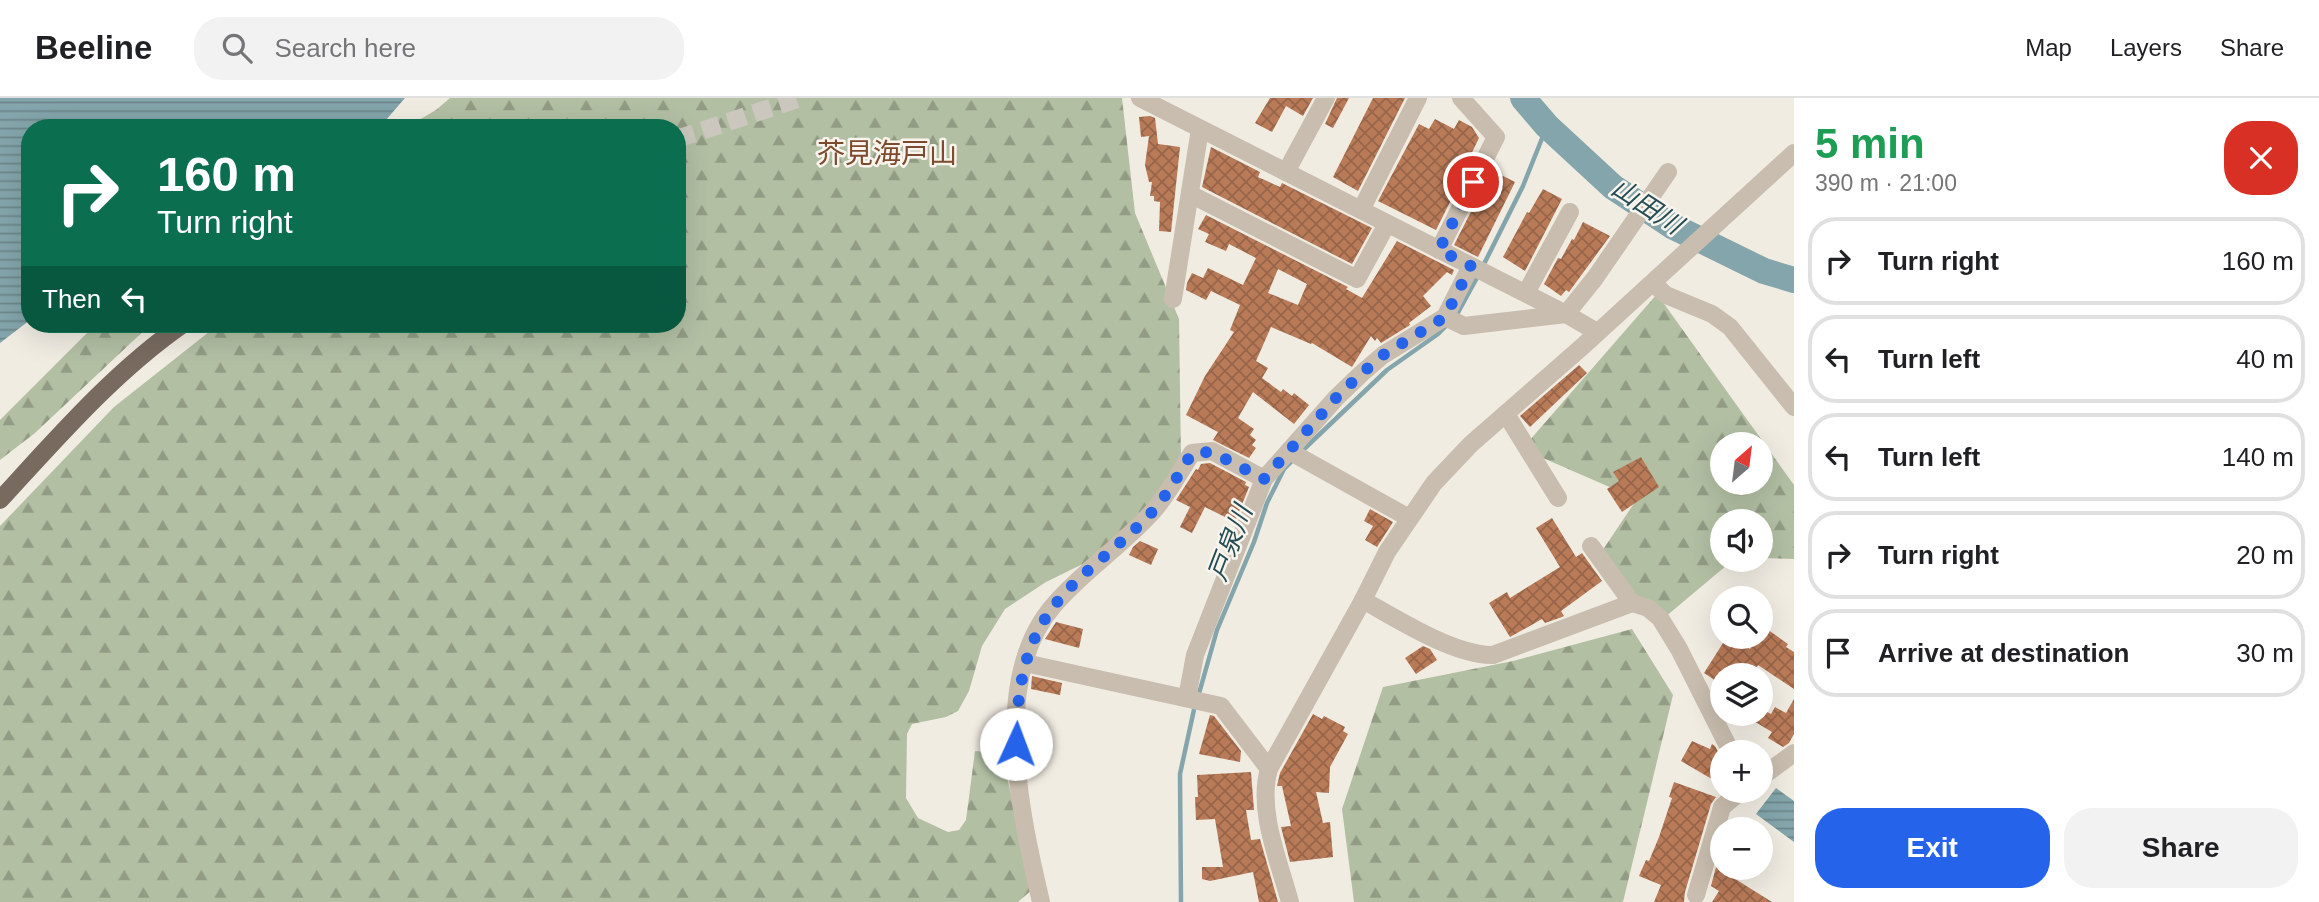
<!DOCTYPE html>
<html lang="en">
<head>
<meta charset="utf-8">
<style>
  :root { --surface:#fff; --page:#f2f2f2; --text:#202124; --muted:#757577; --line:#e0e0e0; --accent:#2563eb }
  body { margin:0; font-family:Helvetica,"Noto Sans JP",sans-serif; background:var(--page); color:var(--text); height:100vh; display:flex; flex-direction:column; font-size:26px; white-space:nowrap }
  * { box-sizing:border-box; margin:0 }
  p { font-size:23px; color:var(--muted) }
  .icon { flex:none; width:38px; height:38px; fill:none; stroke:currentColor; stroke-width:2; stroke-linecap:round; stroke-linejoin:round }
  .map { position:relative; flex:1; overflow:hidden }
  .drawer { display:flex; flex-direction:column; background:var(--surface); width:525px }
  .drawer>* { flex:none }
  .top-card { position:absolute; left:21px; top:21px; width:665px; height:214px; border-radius:28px; box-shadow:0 7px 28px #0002; background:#0b6e4f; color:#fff; overflow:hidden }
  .needle { width:46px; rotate:28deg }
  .controls { position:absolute; left:1710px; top:334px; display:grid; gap:14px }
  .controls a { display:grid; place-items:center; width:63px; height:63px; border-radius:50%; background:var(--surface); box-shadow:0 7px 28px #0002; font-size:35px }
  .pin { position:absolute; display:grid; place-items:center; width:60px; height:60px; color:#fff; margin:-30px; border:4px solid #fff; border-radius:50%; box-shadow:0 2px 7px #0007 }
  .me { position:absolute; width:77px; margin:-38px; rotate:2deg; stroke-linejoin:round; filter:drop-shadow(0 0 5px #0008) }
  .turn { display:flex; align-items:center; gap:24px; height:147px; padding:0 21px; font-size:32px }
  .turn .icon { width:91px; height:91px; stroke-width:2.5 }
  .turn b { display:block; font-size:49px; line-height:60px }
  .then { display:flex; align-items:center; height:66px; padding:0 21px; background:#0003; gap:14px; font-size:26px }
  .round { display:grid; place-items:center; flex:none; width:74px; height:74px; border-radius:28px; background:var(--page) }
  .head { display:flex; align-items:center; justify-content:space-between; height:119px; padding:0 21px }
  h1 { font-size:42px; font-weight:600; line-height:52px; color:#1e9e55 }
  .button { display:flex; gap:14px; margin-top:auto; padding:14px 21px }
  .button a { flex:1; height:80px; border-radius:28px; background:var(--accent); color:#fff; font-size:28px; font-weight:600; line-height:80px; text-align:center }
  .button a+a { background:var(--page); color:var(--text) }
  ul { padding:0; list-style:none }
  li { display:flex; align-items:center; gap:21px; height:88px; margin:0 14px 10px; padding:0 7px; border:4px solid var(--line); border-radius:28px }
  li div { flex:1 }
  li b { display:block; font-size:26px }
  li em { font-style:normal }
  header { display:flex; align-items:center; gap:42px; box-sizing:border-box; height:98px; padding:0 35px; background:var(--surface); border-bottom:2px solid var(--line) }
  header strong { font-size:33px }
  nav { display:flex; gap:38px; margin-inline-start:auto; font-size:24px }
  .search { width:490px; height:63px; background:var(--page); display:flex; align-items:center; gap:18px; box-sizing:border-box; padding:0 24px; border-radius:28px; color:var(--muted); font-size:26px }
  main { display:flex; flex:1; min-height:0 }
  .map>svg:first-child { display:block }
  .forest { fill:url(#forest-firs); fill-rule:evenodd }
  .water { fill:url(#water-rules) }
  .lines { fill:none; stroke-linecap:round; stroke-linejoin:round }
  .stream { stroke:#83a5ab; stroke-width:4.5 }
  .river { stroke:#83a5ab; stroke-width:26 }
  .building { fill:url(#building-cross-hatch); fill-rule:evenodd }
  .major-tunnel { stroke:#ccc7be; stroke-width:18; stroke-dasharray:18 9; stroke-linecap:butt }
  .minor { stroke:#c8bdae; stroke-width:18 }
  .major { stroke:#786a5f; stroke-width:18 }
  .route { stroke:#2563eb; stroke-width:12; stroke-dasharray:0 21.6 }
  .labels { text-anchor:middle; stroke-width:5; stroke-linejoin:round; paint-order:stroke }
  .water-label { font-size:26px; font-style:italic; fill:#254d55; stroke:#f9f5ee }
  .quarter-label { font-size:28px; fill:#7e4a2e; stroke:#f9f5ee }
</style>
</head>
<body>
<header>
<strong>Beeline</strong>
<div class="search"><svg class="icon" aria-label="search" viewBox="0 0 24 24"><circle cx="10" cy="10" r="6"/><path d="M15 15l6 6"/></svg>Search here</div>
<nav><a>Map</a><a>Layers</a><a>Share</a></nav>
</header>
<main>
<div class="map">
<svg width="1794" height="804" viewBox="0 0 1794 804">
  <defs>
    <pattern id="forest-firs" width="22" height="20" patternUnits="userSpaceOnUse" patternTransform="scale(1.75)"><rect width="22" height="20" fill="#b2bfa3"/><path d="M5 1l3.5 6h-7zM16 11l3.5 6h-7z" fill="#929c85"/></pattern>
    <pattern id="water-rules" width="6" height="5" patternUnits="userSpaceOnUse" patternTransform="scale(1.75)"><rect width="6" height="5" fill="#83a5ab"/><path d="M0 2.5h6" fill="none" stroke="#6c878b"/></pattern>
    <pattern id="building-cross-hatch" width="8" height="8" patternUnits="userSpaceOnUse" patternTransform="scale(1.75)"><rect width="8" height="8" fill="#b97a58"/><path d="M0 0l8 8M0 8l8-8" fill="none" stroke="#976549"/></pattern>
  </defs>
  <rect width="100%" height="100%" fill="#f1ece2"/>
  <!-- forest -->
  <g class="forest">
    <polygon points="450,0 1122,0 1135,115 1179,221 1181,363 1156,412 1099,458 1046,484 1005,511 982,548 969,593 958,613 946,619 912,626 907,636 906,700 918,720 948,734 959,732 966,722 975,653 1001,655 1034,790 1018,804 0,804 0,428 114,309 219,226 677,226 677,30 405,30 436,12"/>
    <path d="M1657,196l137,191v74l-33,-1 -1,-36h-38v38h11l-75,63 -56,-72 35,-52 -115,-50zM1722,346h38v39h-38z"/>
    <polygon points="96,226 151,226 35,335 0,362 0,322"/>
    <polygon points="1632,531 1673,597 1623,804 1354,804 1342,711 1383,589 1513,563"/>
  </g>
  <!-- water -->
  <g class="water">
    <polygon points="0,0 405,0 379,30 30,30 30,222 0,245"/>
    <polygon points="1776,690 1794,703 1794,744 1756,716"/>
  </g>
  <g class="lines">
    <!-- stream -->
    <g class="stream">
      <polyline points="1483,168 1523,88 1547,28"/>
      <polyline points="1455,220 1479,176"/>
      <polyline points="1302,353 1387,272 1438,236 1448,226"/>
      <polyline points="1198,599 1217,532 1254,444 1267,405 1284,371 1293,362"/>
      <polyline points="1181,804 1180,676 1195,607"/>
    </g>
    <!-- river -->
    <polyline class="river" points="1523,0 1547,28 1613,89 1672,128 1764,173 1794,182"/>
  </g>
  <!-- building -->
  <g class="building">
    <polygon points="1270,0 1313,0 1303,18 1286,8 1272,34 1255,25"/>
    <polygon points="1337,0 1349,0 1333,30 1325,26"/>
    <polygon points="1373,0 1405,0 1358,93 1333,79"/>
    <polygon points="1150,18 1155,20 1158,46 1180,49 1171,134 1159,133 1160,104 1154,103 1154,98 1150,98 1152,84 1149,84 1145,67 1149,38 1141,39 1139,19"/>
    <polygon points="1435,21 1454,31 1459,22 1472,29 1479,40 1456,87 1458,88 1436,132 1378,103 1419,26 1429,31"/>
    <polygon points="1211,49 1260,74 1258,79 1280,89 1282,85 1372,130 1352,166 1202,89"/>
    <polygon points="1499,76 1515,84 1478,159 1454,147 1482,92 1489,95"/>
    <polygon points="1543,91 1562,101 1525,173 1503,159 1527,114 1529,115"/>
    <path d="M1206,117l142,72 -2,2 16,9 35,-57 57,29 -2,5 -5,-3 -24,24 8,10 -22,17 1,2 -29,18 -4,-5 -2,3 -4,-5 -19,31 -40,-24 -1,1 -40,-17 -15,34 12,7 -6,10 19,14 2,-3 9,7 2,-3 15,12 -15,19 -41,-32 -15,26 16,11 -4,6 6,5 -4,5 4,3 -7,10 -36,-18 5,-8 -32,-17 19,-39 29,-44 -4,-2 10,-25 -29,-14 -5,9 -20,-10 1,-7 5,-10 11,5 5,-10 35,17 13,-27 -27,-14 -3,7 -21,-9 4,-8 -11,-5zM1278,171l29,15 -9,21 -30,-12z"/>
    <polygon points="1583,124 1610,138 1569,194 1566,192 1561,198 1544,186 1558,160 1561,161 1572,141 1574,142"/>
    <polygon points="1579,267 1587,275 1530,329 1520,318"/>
    <polygon points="1641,359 1659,389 1622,414 1607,391 1619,383 1613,374"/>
    <polygon points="1210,365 1246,384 1245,387 1249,389 1235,424 1205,409 1192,435 1180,429 1190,409 1176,402 1196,371 1198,372 1201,366"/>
    <polygon points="1370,411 1393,424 1377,449 1365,442 1373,428 1364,423"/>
    <polygon points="1552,420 1576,459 1582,455 1602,483 1561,513 1564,518 1562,519 1545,525 1542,521 1510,539 1489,505 1507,494 1510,500 1560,469 1536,430"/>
    <polygon points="1140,443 1158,451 1151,467 1129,457 1133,449"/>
    <polygon points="1056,524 1083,531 1079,550 1045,541"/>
    <polygon points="1764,529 1788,546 1786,549 1794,554 1794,591 1758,567 1751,578 1722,578 1722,587 1704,575 1723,545 1730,549 1735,542 1750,551 1758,539 1760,539"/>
    <polygon points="1423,548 1430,551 1437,562 1416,576 1405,560"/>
    <polygon points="1032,578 1062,585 1060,597 1031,591"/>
    <polygon points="1794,601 1794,636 1789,645 1783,649 1768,640 1772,634 1742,616 1760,616 1760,610 1771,616 1775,609 1786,615"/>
    <polygon points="1313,616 1322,621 1324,618 1345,629 1343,633 1348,636 1330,669 1329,695 1316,694 1323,725 1330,724 1333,759 1290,764 1281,729 1291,728 1282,688 1277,688 1280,675"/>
    <polygon points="1210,617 1214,618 1241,653 1240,664 1199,656"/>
    <polygon points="1692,643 1710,651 1712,646 1715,648 1722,661 1722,687 1681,663"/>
    <polygon points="1251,674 1254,712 1246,712 1251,742 1260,741 1278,804 1259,804 1253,774 1210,783 1202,781 1202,769 1223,769 1215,721 1196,722 1195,699 1198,699 1197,677"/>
    <polygon points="1674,684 1716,699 1711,706 1685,794 1684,804 1654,804 1661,787 1639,778 1646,762 1649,763 1659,739 1672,700 1669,699"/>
    <polygon points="1716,769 1772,804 1712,804 1719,793 1711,788"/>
  </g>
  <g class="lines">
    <!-- major-tunnel -->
    <polyline class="major-tunnel" points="677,41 800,0"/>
    <!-- minor -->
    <g class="minor">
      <polyline points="1140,0 1566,216 1597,234"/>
      <polyline points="1286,74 1326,0"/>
      <polyline points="1190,96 1357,181 1387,126"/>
      <polyline points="1361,112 1418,0"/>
      <polyline points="1439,152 1496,39 1461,0"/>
      <polyline points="1653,185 1666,197 1712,216 1730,229 1794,309"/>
      <polyline points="1526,195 1570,114"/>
      <polyline points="1173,201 1200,31"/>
      <polyline points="1445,219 1464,228 1566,216 1595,180 1668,74"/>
      <polyline points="1506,316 1558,400"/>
      <polyline points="1289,353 1409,420"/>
      <polyline points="1591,448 1632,505 1648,510 1660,520 1679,551 1731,654"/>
      <path d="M1363,502c34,19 92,56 130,55l139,-52"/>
      <polyline points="1025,565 1221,608 1269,671"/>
      <polyline points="1187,600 1195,557 1264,381 1336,300 1362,275 1383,257 1445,219 1471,168"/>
      <polyline points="1760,680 1794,655"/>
      <polyline points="1696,797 1722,709 1741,693"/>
      <path d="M1041,804c-20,-86 -52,-223 13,-297 30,-35 69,-60 100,-95 15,-17 26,-39 38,-57l20,-2 52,28"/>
      <path d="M1290,804c-11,-41 -33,-92 -21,-133l94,-169 24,-48 47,-69 37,-39 112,-98 211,-193"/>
    </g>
    <!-- major -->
    <path class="major" d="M0,402c57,-62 114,-128 183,-176"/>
  </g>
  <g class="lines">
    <!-- route -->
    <path class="route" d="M1016,646c2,-71 11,-118 66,-168 24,-22 49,-41 71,-65 15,-17 27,-39 39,-58l20,-1 52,27 72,-81 26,-25 21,-18 62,-38 26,-51 -32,-16 34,-68"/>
  </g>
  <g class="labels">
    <!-- water labels -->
    <g class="water-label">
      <text transform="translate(1647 108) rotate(33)" y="9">山田川</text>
      <text transform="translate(1230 445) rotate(-69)" y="9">戸泉川</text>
    </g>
    <!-- quarter labels -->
    <g class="quarter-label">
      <text x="887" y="65">芥見海戸山</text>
    </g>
  </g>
</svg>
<div class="controls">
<a><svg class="needle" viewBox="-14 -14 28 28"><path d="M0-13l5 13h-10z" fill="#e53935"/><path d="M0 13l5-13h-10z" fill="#757577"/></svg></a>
<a><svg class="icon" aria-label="sound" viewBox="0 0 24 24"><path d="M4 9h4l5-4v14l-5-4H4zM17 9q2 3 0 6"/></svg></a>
<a><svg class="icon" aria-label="search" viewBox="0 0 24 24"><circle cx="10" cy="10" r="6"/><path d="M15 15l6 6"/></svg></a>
<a><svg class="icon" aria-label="layers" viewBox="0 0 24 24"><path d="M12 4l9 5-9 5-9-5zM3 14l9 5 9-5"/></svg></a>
<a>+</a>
<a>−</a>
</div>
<div class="pin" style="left:1473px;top:84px;background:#d93025"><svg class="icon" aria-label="arrive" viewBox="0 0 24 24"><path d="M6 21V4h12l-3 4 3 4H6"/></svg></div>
<svg class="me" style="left:1016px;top:646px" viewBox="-20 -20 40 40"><circle r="19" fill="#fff"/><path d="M0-13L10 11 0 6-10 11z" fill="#2563eb"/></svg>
<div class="top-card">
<div class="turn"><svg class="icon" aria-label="right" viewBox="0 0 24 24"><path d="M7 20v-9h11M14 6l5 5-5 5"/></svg><div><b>160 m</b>Turn right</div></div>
<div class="then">Then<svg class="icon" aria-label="left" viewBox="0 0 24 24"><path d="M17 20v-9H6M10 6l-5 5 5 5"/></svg></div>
</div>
</div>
<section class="drawer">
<div class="head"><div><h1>5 min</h1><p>390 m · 21:00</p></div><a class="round" style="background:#d93025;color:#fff"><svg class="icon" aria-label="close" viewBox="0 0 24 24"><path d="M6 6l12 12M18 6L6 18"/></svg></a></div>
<ul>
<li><svg class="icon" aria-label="right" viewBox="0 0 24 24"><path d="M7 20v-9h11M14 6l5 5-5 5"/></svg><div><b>Turn right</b></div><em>160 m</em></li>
<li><svg class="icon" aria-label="left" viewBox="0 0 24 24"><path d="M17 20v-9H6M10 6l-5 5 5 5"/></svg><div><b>Turn left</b></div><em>40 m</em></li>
<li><svg class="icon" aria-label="left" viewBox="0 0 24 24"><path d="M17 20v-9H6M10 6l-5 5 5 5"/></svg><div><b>Turn left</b></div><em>140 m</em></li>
<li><svg class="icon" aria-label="right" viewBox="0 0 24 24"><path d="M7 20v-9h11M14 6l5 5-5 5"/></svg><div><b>Turn right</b></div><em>20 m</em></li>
<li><svg class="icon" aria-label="arrive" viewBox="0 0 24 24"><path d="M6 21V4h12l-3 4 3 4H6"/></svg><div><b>Arrive at destination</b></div><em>30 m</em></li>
</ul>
<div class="button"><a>Exit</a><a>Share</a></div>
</section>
</main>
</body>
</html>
